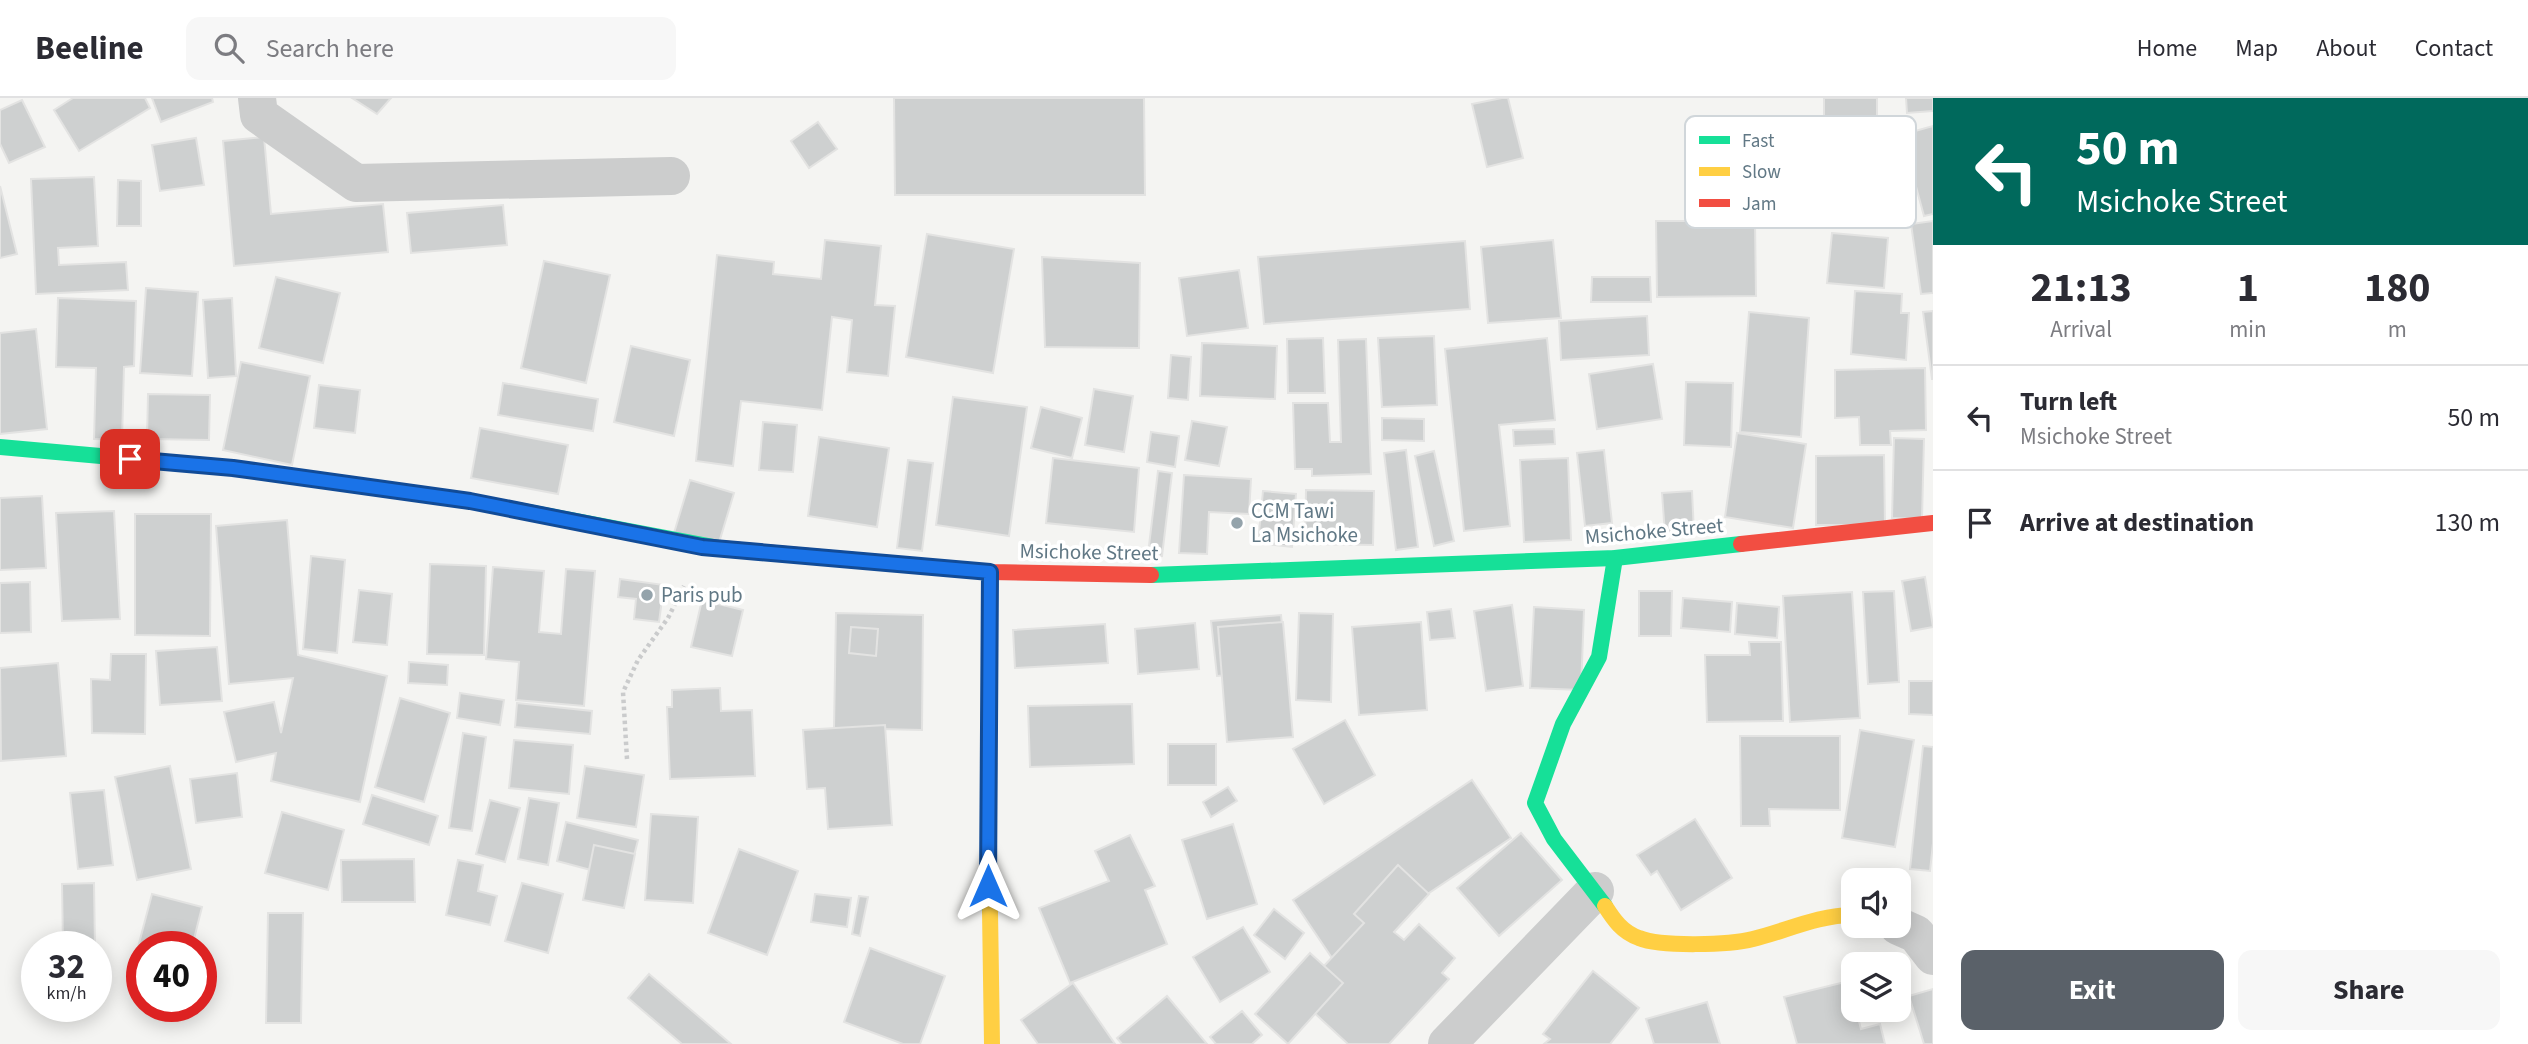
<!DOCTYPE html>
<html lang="en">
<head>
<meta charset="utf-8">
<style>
  :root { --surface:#fff; --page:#f7f7f7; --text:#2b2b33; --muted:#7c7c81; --line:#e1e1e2; --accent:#5a6169 }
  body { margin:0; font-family:"Source Sans 3",sans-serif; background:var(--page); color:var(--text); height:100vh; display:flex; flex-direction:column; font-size:26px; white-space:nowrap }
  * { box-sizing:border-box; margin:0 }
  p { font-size:23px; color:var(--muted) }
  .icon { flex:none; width:38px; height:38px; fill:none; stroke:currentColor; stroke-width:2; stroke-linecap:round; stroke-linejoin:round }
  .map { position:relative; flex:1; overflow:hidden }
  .sheet { display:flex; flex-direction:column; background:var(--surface); width:595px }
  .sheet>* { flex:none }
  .guide { background:#00695c; color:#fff; overflow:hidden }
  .controls { position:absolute; left:1841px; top:770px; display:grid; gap:14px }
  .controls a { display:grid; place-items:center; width:70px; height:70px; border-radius:14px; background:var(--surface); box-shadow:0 4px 18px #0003; font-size:35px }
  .speed { position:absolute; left:21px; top:833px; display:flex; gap:14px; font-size:35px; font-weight:700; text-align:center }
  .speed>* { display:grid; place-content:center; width:91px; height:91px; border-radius:50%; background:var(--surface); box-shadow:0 4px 18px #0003; line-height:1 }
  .speed small { font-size:18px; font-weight:400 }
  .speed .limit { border:10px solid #d22; background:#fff; color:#111 }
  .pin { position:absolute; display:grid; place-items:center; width:60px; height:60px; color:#fff; margin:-30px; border-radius:14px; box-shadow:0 4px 10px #0006 }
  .me { position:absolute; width:77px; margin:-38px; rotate:0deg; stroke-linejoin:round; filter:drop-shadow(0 0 5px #0008) }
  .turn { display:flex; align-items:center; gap:24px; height:147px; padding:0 28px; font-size:32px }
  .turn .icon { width:91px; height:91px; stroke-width:2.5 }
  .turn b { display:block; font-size:49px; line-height:60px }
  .eta { display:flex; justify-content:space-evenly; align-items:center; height:119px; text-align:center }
  .eta b { font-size:42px; font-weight:700; line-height:49px }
  .cta { display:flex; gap:14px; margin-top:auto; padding:14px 28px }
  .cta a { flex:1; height:80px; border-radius:14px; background:var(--accent); color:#fff; font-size:28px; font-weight:700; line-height:80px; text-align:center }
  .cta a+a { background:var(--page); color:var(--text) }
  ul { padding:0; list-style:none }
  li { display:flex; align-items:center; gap:21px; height:105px; padding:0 28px; border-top:2px solid var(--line) }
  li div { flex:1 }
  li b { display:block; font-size:26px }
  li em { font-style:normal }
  header { display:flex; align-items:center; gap:42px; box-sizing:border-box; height:98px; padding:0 35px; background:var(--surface); border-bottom:2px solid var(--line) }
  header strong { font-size:33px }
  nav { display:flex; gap:38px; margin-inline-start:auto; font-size:24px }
  .search { width:490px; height:63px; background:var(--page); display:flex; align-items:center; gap:18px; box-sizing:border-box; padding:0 24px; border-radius:14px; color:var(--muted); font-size:26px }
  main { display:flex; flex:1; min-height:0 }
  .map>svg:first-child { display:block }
  .building { fill:#ced0d0; stroke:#e3e3e2; stroke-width:2 }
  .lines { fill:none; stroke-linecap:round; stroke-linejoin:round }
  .path { stroke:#cacbcc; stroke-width:4.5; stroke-dasharray:3.5 3.5; stroke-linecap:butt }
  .street { stroke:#cccdcd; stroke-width:38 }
  .fast { stroke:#16e098; stroke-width:16 }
  .slow { stroke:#ffcf43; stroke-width:16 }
  .jam { stroke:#f24e42; stroke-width:16 }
  .route-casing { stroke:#114b97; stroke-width:18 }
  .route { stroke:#1a73e8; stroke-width:12 }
  .poi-dot { fill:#94a3ab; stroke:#fff; stroke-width:2.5 }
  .labels { text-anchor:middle; stroke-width:7; stroke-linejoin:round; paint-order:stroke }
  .poi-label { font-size:21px; fill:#617885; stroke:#fff; text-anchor:start }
  .street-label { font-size:21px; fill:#617885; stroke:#fff }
  .key { fill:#fff; stroke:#d0d6da; stroke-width:2 }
  .key-label { font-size:19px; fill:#617885 }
</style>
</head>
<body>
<header>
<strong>Beeline</strong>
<div class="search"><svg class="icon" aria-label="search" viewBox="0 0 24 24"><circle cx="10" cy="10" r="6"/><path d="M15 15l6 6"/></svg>Search here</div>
<nav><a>Home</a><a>Map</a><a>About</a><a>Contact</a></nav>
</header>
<main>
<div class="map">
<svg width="1933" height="946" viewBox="0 0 1933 946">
  <rect width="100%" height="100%" fill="#f4f4f2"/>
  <!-- building -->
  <g class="building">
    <polygon points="73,0 145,0 150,10 79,53 54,12"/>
    <polygon points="152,0 212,0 213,4 161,24"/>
    <polygon points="352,0 391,0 377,16"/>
    <polygon points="894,0 1144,0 1145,97 895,97"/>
    <polygon points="1502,0 1508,0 1523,60 1487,69 1472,6"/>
    <rect x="1824" y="0" width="53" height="22"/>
    <polygon points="1906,0 1933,0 1933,13 1907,15"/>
    <polygon points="22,2 45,49 9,65 0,46 0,12"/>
    <polygon points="818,24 837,51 809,70 791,43"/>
    <polygon points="1933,28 1933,116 1924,118 1906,52 1913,51 1908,35"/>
    <polygon points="264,39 271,116 383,106 388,154 234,168 223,43"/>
    <polygon points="196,40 204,87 160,93 152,47"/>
    <polygon points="94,79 98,148 58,150 59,167 126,164 128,192 36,196 31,81"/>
    <polygon points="118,82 141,83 141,128 117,128"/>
    <polygon points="0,88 17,156 0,160"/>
    <polygon points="503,107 507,147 411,155 407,115"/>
    <polygon points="1656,123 1755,123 1756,198 1657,199"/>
    <polygon points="1933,123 1933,195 1921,196 1911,126"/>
    <polygon points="1832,135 1888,140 1884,190 1827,185"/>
    <polygon points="927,136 1014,151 993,275 906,259"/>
    <polygon points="825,142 881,148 875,207 895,208 888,278 847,274 852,222 832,219 822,312 741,303 733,368 696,363 717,157 774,164 773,176 821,181"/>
    <polygon points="1553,142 1561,220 1488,225 1481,149"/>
    <polygon points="1465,143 1470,211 1264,226 1258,159"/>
    <polygon points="1042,159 1140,165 1139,250 1045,249"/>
    <polygon points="544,163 610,177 586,285 521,270"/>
    <polygon points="1239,172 1248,230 1187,238 1179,180"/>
    <polygon points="276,179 340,195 323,265 259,250"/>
    <polygon points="1592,179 1650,179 1651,204 1591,204"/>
    <polygon points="146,190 198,194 192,278 140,275"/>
    <polygon points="1855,193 1902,196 1901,215 1909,215 1906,262 1851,256"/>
    <polygon points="58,200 136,203 134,268 124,269 122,342 94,341 96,270 56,269"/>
    <polygon points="232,200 236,278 208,280 203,202"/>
    <polygon points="1933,213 1933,281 1932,281 1923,214"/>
    <polygon points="1749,214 1809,220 1801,339 1740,334"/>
    <polygon points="1647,218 1649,257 1561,262 1559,223"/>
    <polygon points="36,231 47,331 0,336 0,235"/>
    <polygon points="1434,238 1437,307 1382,309 1378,240"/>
    <polygon points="1323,240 1325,295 1288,295 1287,241"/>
    <polygon points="1547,240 1555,322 1499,327 1510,428 1464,433 1445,251"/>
    <polygon points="1366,241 1371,376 1312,378 1312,371 1295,371 1293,305 1328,305 1330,344 1341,344 1338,242"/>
    <polygon points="1202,245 1277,248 1275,301 1200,298"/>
    <polygon points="631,248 690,262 674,338 614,324"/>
    <polygon points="1171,257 1191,259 1188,302 1168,300"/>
    <polygon points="241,264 310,278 292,367 223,352"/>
    <polygon points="1653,266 1662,321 1597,331 1589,276"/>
    <polygon points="1925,270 1926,332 1890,333 1891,347 1860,347 1859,319 1835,320 1835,272"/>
    <polygon points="1686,284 1733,285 1731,349 1684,347"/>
    <polygon points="503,285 598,301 593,333 498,317"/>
    <polygon points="319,287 360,292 355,335 314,330"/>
    <polygon points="1094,291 1133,298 1124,354 1085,347"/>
    <polygon points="148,296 210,297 209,342 147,341"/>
    <polygon points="953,299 1027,309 1009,438 936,427"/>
    <polygon points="1041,309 1082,320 1072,360 1031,350"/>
    <polygon points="1382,320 1424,321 1424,343 1382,342"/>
    <polygon points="1192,323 1227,329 1219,368 1185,362"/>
    <polygon points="763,324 797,327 793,374 759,372"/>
    <polygon points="480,330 568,347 558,396 471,380"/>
    <polygon points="1554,331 1555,346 1514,348 1513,332"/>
    <polygon points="1151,334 1179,338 1175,369 1147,364"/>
    <polygon points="1737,335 1806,346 1793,430 1725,419"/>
    <polygon points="819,339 889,350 877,429 808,418"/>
    <polygon points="1894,340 1924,341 1922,421 1892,420"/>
    <polygon points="1406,352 1418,449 1396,452 1384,355"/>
    <polygon points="1604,352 1612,425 1585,428 1577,355"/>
    <polygon points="1434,353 1454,443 1434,448 1415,358"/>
    <polygon points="1884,357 1885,427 1816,427 1816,358"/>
    <polygon points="1053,360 1139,370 1134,434 1046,425"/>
    <polygon points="1568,360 1571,442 1524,444 1520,362"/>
    <polygon points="908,362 933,365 922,453 897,450"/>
    <polygon points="1158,373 1172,375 1162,458 1148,456"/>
    <polygon points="1184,377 1251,381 1249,416 1209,414 1207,456 1179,455"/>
    <polygon points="690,382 734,395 718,448 674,435"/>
    <polygon points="1306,392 1374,393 1373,447 1305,446"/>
    <polygon points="1263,393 1296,396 1292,449 1258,445"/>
    <polygon points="1692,393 1694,435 1665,436 1662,395"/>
    <polygon points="42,398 46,470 0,472 0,400"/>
    <polygon points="114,413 120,521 62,523 56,415"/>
    <polygon points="135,416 211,416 210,538 135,537"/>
    <polygon points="287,422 298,557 387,578 360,704 271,683 276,655 236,664 224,614 274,604 281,635 293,580 229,586 216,428"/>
    <polygon points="311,458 345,462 337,555 303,551"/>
    <polygon points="430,466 486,468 484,557 427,556"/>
    <polygon points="493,469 544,473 539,534 561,536 566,471 595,473 584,608 516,602 519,564 486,561"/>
    <polygon points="1925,479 1933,529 1911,533 1902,483"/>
    <polygon points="620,481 664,487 659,524 634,521 636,501 618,499"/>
    <polygon points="30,484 31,534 0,535 0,485"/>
    <polygon points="359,492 392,496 387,547 353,544"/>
    <polygon points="1639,493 1672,493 1671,538 1639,538"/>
    <polygon points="1894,493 1899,584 1868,586 1863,494"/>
    <polygon points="1852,494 1860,620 1790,624 1783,498"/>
    <polygon points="1683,500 1732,504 1730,534 1681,530"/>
    <polygon points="702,502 743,512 732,558 691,549"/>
    <polygon points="1737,505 1779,509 1777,540 1735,536"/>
    <polygon points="1512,507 1523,588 1486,593 1474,513"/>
    <polygon points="1534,509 1584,512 1581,592 1530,590"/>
    <polygon points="1451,511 1455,540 1430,542 1427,514"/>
    <polygon points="836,515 923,517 922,632 834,630"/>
    <polygon points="1299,515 1333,516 1331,604 1296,602"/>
    <polygon points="1281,517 1287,572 1217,578 1211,523"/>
    <polygon points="1283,524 1293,639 1227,644 1218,529"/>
    <polygon points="1421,524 1427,612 1359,617 1352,529"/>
    <polygon points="1195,525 1199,571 1138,576 1135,531"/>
    <polygon points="1105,526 1108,565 1015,570 1013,532"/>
    <polygon points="851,529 878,531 876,558 849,555"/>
    <polygon points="1749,544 1781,544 1783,623 1707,624 1705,557 1750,557"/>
    <polygon points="217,549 222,603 160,607 156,553"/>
    <polygon points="111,556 146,556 145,636 92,635 91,581 110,582"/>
    <polygon points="409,564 448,567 447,587 408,585"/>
    <polygon points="58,565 66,658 1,663 0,570"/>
    <polygon points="1909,583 1933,583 1933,617 1909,616"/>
    <polygon points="720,590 721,613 752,612 755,678 670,681 667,609 672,609 672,592"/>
    <polygon points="460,595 504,602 500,627 457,620"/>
    <polygon points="400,600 450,615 424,704 375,689"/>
    <polygon points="517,605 592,613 590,636 515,629"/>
    <polygon points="1132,606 1134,666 1030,669 1028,608"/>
    <polygon points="1345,622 1375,677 1324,706 1293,651"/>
    <polygon points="885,627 892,727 828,731 825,690 807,691 803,632"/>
    <polygon points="1860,632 1914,642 1895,749 1842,740"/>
    <polygon points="463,635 486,639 472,733 449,730"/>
    <polygon points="1740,638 1840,638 1840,712 1769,711 1770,728 1741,728"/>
    <polygon points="514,642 573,647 569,696 509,690"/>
    <rect x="1168" y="646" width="48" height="41"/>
    <polygon points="1923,648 1933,649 1933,745 1930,773 1910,771"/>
    <polygon points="170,668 191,771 137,782 115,679"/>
    <polygon points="585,668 644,677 636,729 577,720"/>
    <polygon points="237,675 242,719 196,725 190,681"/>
    <polygon points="1472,682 1511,740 1332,860 1293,802"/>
    <polygon points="1228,689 1237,703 1211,719 1203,704"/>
    <polygon points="104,692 113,767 78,771 70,695"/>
    <polygon points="372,697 438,718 429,747 363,726"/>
    <polygon points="529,700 559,705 548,767 518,761"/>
    <polygon points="490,702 520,710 505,764 476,756"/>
    <polygon points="282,714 344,732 328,792 265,775"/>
    <polygon points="651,716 698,719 693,805 645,802"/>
    <polygon points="1695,721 1732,780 1681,812 1657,773 1651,777 1637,757"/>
    <polygon points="566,724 638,742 628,782 557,763"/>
    <polygon points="1233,726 1257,806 1207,821 1182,742"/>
    <polygon points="1521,735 1562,782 1499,838 1457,790"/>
    <polygon points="1130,737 1155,788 1145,792 1167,846 1070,885 1039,810 1109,783 1095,753"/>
    <polygon points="594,747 635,756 624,810 583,802"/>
    <polygon points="739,751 798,773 767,857 708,835"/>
    <polygon points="414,761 415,804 342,804 341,762"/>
    <polygon points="458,762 483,767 478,793 497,798 490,827 446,817"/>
    <polygon points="1398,767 1429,796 1394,834 1404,842 1419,826 1455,860 1442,875 1449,881 1389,946 1348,946 1296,898 1364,825 1354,816"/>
    <polygon points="94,785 95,849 63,849 62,786"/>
    <polygon points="522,785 563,796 548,855 505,843"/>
    <polygon points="152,796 202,809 192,849 142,849 142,874 132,872"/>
    <polygon points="815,796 851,800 847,829 811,824"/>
    <polygon points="859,798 868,799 860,838 852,836"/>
    <polygon points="1274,811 1304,835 1285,861 1254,837"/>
    <polygon points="268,815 303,815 301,925 266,925"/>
    <polygon points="1243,829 1270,874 1220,904 1193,859"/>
    <polygon points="870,850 945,878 920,946 903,946 844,924"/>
    <polygon points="1310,855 1343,885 1288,946 1255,916"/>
    <polygon points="1593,873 1639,910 1610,946 1544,946 1550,941 1543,936"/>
    <polygon points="649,876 731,946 682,946 628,900"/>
    <polygon points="1849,883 1853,912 1856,912 1861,931 1880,926 1885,946 1797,946 1784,899"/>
    <polygon points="1073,885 1115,946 1038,946 1021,922"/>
    <polygon points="1933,891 1933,946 1924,946 1909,898"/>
    <polygon points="1167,898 1207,946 1122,946 1117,940"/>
    <polygon points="1707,904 1720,946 1654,946 1646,921"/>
    <polygon points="1242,913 1262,937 1252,946 1216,946 1210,939"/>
  </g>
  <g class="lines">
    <!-- path -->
    <polyline class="path" points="627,661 623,594 638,562 668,520 684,488"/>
    <!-- street -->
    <g class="street">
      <polyline points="257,0 259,17 356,85 671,78"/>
      <polyline points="1898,828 1916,836 1933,858"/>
      <polyline points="1447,946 1595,793"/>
    </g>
    <!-- fast -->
    <g class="fast">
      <polyline points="0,349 234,370 470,403 719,450"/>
      <polyline points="1151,477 1615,460 1741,446"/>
      <polyline points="1605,808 1554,741 1535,705 1563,626 1599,559 1615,460"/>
      <polyline points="990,813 988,788 990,474"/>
    </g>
    <!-- slow -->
    <g class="slow">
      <path d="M1605,808c9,14 17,26 34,32 22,9 91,7 114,1 33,-8 65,-24 100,-24"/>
      <polyline points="990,813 992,946"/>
    </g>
    <!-- jam -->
    <g class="jam">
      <polyline points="1741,446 1933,425"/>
      <polyline points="719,450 990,474 1151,477"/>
    </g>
  </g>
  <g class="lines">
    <!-- route casing -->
    <g class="route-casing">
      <polyline id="route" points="130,361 233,370 470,403 702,449 990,474 988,788"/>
    </g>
    <!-- route -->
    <use href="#route" class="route"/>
  </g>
  <!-- markers -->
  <g class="poi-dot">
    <circle cx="1237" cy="425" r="7"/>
    <circle cx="647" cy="497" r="7"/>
  </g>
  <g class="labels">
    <!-- poi labels -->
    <g class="poi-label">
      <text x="1251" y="420">CCM Tawi<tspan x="1251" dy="24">La Msichoke</tspan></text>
      <text x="661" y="504">Paris pub</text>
    </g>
    <!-- street labels -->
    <g class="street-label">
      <text transform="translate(1654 433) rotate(-5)" y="7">Msichoke Street</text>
      <text transform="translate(1089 454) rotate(1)" y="7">Msichoke Street</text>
    </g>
  </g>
  <!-- legend -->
  <rect x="1685" y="18" width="231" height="112" rx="10" class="key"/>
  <rect x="1699" y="38" width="31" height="8" fill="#16e098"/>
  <rect x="1699" y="69" width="31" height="9" fill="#ffcf43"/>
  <rect x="1699" y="101" width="31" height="8" fill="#f24e42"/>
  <g class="key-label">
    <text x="1742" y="49">Fast</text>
    <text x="1742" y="80">Slow</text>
    <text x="1742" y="112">Jam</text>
  </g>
</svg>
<div class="controls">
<a><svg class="icon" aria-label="sound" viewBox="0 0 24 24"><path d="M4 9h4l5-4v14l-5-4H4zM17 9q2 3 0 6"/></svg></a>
<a><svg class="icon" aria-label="layers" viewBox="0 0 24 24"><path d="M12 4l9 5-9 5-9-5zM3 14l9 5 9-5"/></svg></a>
</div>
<div class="speed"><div>32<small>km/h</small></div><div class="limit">40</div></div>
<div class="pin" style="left:130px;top:361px;background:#d93025"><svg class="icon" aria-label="arrive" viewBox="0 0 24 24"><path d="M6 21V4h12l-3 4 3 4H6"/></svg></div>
<svg class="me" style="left:988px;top:788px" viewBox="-20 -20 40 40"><path d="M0-17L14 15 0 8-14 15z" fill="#1a73e8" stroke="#fff" stroke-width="4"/></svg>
</div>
<section class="sheet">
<div class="guide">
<div class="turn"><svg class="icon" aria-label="left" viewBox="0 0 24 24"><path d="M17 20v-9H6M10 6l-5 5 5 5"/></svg><div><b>50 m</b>Msichoke Street</div></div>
</div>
<div class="eta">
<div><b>21:13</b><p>Arrival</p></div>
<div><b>1</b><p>min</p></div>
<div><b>180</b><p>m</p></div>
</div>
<ul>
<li><svg class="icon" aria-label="left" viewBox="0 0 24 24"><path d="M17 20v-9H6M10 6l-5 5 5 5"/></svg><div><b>Turn left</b><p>Msichoke Street</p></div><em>50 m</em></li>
<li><svg class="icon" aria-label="arrive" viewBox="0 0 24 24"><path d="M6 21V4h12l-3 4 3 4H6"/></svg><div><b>Arrive at destination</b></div><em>130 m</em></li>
</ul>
<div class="cta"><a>Exit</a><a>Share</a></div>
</section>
</main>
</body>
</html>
